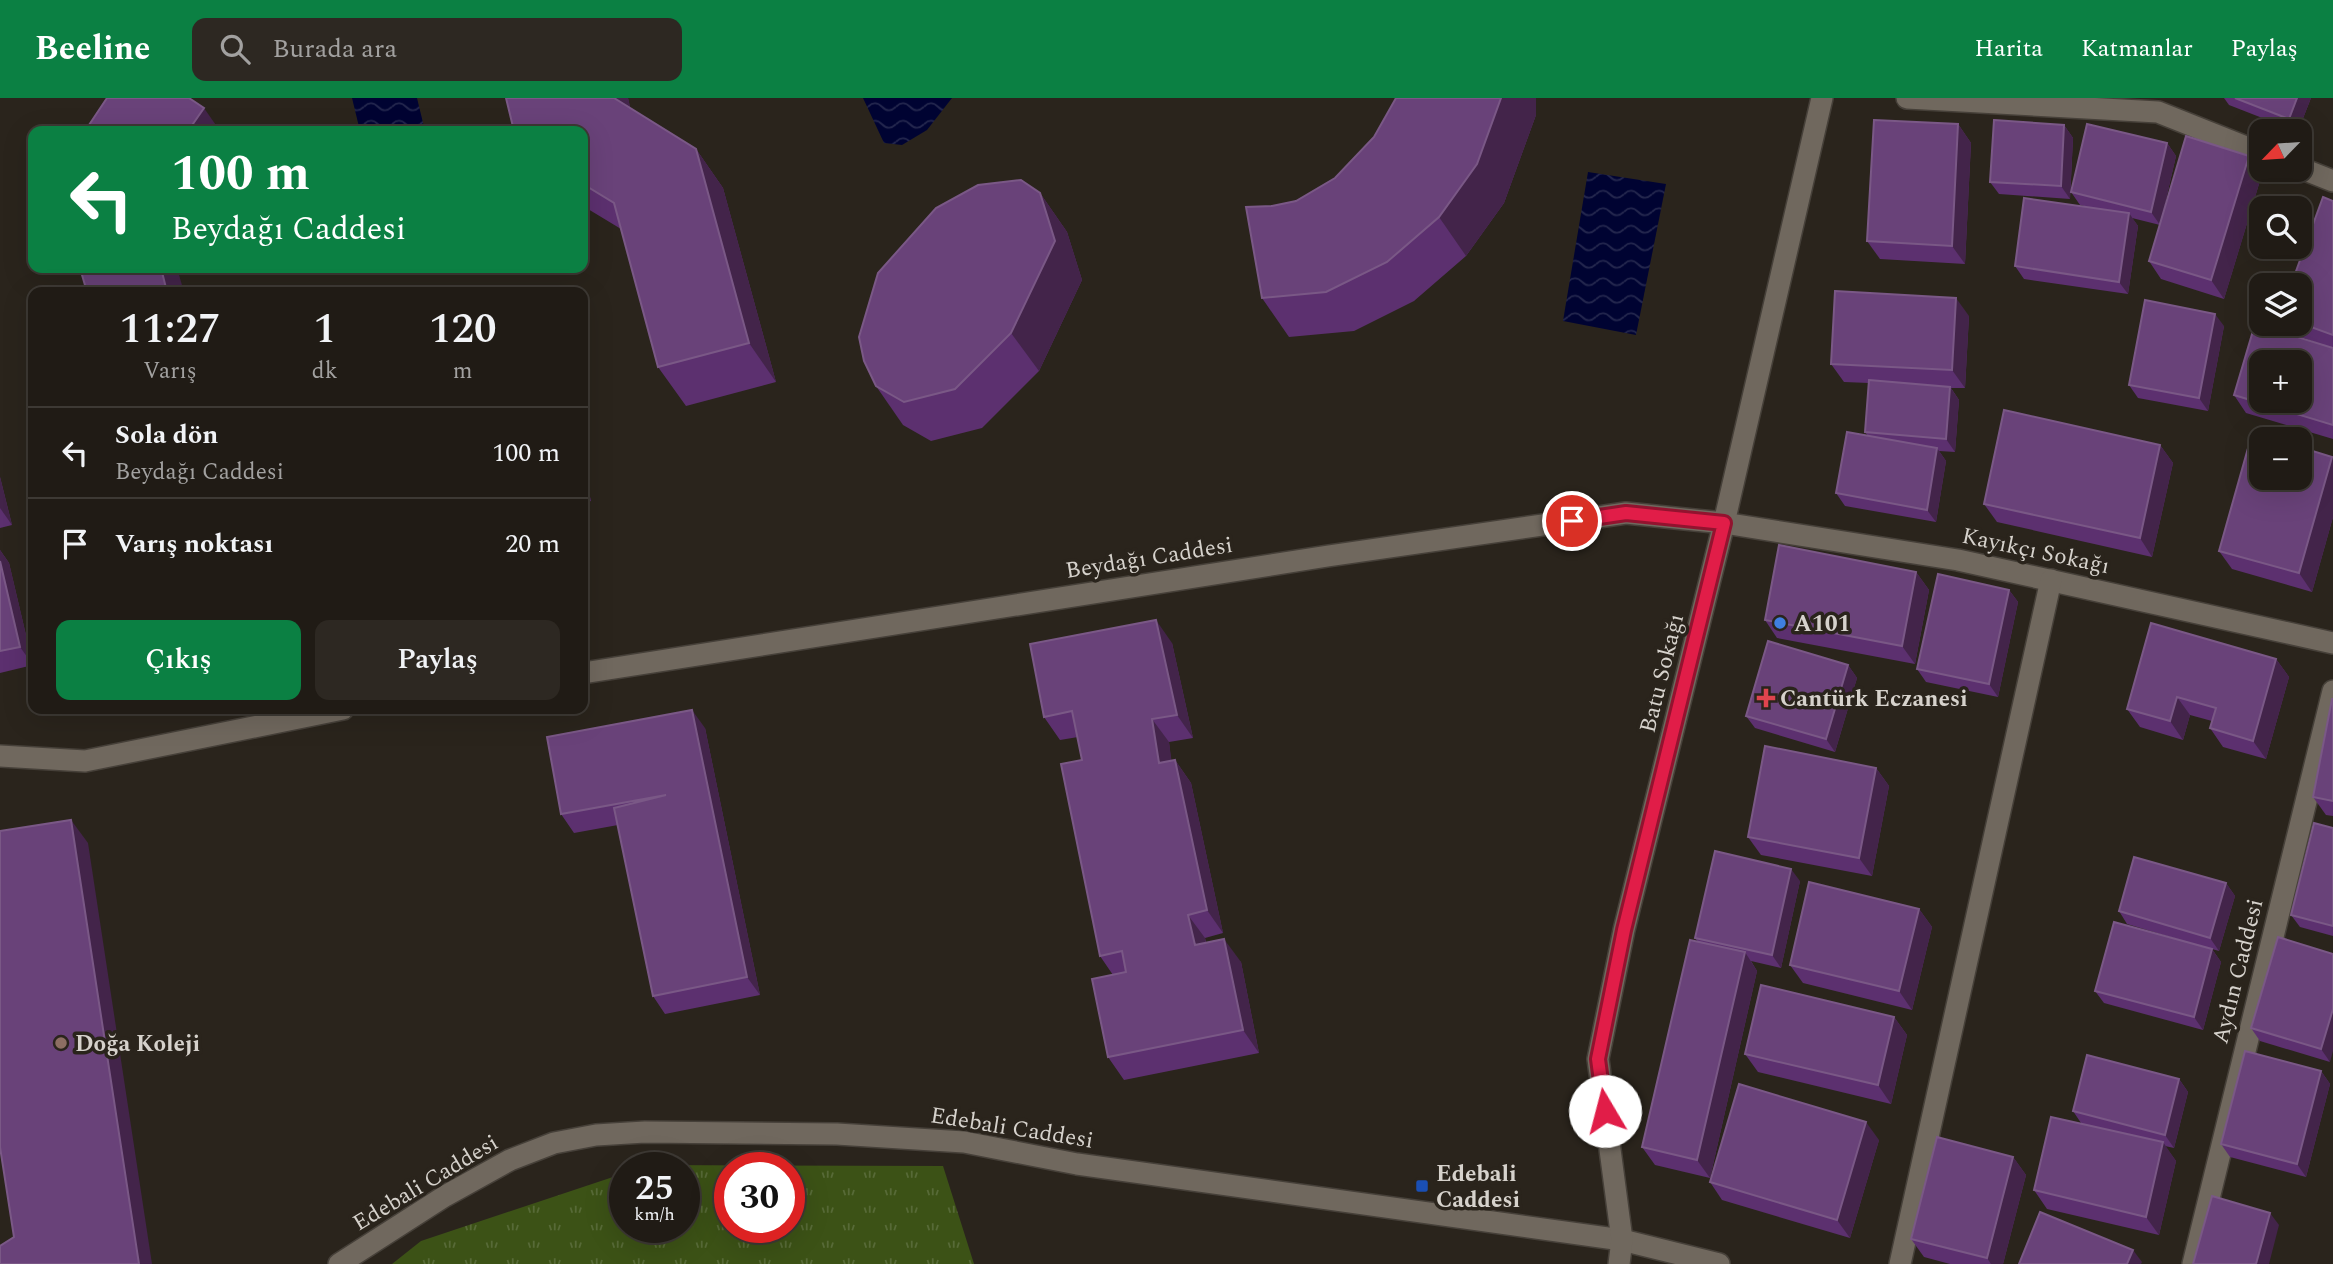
<!DOCTYPE html>
<html lang="tr">
<head>
<meta charset="utf-8">
<style>
  :root { --surface:#201b15; --page:#2d2822; --text:#f1f3f6; --muted:#a2a1a0; --line:#3d3934; --accent:#0b8043 }
  body { margin:0; font-family:Spectral,serif; background:var(--page); color:var(--text); height:100vh; display:flex; flex-direction:column; font-size:26px; white-space:nowrap }
  * { box-sizing:border-box; margin:0 }
  p { font-size:23px; color:var(--muted) }
  .icon { flex:none; width:38px; height:38px; fill:none; stroke:currentColor; stroke-width:2; stroke-linecap:round; stroke-linejoin:round }
  .map { position:relative; flex:1; overflow:hidden }
  .details { position:absolute; left:28px; top:189px; width:560px; height:427px; display:flex; flex-direction:column; background:var(--surface); border-radius:14px; box-shadow:0 7px 28px #0002,0 0 0 2px var(--line) }
  .details>* { flex:none }
  .banner { position:absolute; left:28px; top:28px; width:560px; height:147px; border-radius:14px; box-shadow:0 7px 28px #0002,0 0 0 2px var(--line); background:#0b8043; color:#fff; overflow:hidden }
  .needle { width:46px; rotate:245deg }
  .tools { position:absolute; left:2249px; top:21px; display:grid; gap:14px }
  .tools a { display:grid; place-items:center; width:63px; height:63px; border-radius:14px; background:var(--surface); box-shadow:0 7px 28px #0002,0 0 0 2px var(--line); font-size:35px }
  .speed { position:absolute; left:609px; top:1054px; display:flex; gap:14px; font-size:35px; font-weight:700; text-align:center }
  .speed>* { display:grid; place-content:center; width:91px; height:91px; border-radius:50%; background:var(--surface); box-shadow:0 7px 28px #0002,0 0 0 2px var(--line); line-height:1 }
  .speed small { font-size:18px; font-weight:400 }
  .speed .limit { border:10px solid #d22; background:#fff; color:#111 }
  .pin { position:absolute; display:grid; place-items:center; width:60px; height:60px; color:#fff; margin:-30px; border:4px solid #fff; border-radius:50%; box-shadow:0 2px 7px #0007 }
  .me { position:absolute; width:77px; margin:-38px; rotate:352deg; stroke-linejoin:round; filter:drop-shadow(0 0 5px #0008) }
  .turn { display:flex; align-items:center; gap:24px; height:147px; padding:0 28px; font-size:32px }
  .turn .icon { width:91px; height:91px; stroke-width:2.5 }
  .turn b { display:block; font-size:49px; line-height:60px }
  .eta { display:flex; justify-content:space-evenly; align-items:center; height:119px; text-align:center }
  .eta b { font-size:42px; font-weight:600; line-height:49px }
  .primary-button { display:flex; gap:14px; margin-top:auto; padding:14px 28px }
  .primary-button a { flex:1; height:80px; border-radius:14px; background:var(--accent); color:#fff; font-size:28px; font-weight:600; line-height:80px; text-align:center }
  .primary-button a+a { background:var(--page); color:var(--text) }
  ul { padding:0; list-style:none }
  li { display:flex; align-items:center; gap:21px; height:91px; padding:0 28px; border-top:2px solid var(--line) }
  li div { flex:1 }
  li b { display:block; font-size:26px }
  li em { font-style:normal }
  header { display:flex; align-items:center; gap:42px; box-sizing:border-box; height:98px; padding:0 35px; background:var(--accent); color:#fff }
  header strong { font-size:33px }
  nav { display:flex; gap:38px; margin-inline-start:auto; font-size:24px }
  .search { width:490px; height:63px; background:var(--page); display:flex; align-items:center; gap:18px; box-sizing:border-box; padding:0 24px; border-radius:14px; color:var(--muted); font-size:26px }
  .map>svg:first-child { display:block }
  .park { fill:url(#park-tufts); fill-rule:evenodd }
  .water { fill:url(#water-waves) }
  .lines { fill:none; stroke-linecap:round; stroke-linejoin:round }
  .minor-casing { stroke:#464039; stroke-width:24 }
  .minor { stroke:#70685e; stroke-width:21 }
  .wall { fill:#5c306f }
  .shaded-wall { fill:#43244a }
  .building { fill:#694279; stroke:#7a5886; stroke-width:2; fill-rule:evenodd }
  .route-casing { stroke:#92132f; stroke-width:18 }
  .route { stroke:#e11d48; stroke-width:12 }
  .shop-dot { fill:#3f7fe0; stroke:#2a241c; stroke-width:2.5 }
  .health-dot { fill:#e0444e; stroke:#2a241c; stroke-width:2.5 }
  .education-dot { fill:#8d6e63; stroke:#2a241c; stroke-width:2.5 }
  .transit-dot { fill:#1a4fb4; stroke:#2a241c; stroke-width:2.5 }
  .labels { text-anchor:middle; stroke-width:7; stroke-linejoin:round; paint-order:stroke }
  .street-label { font-size:23px; fill:#d6d2cc; stroke:#2a241c }
  .poi-label { font-size:23px; font-weight:bold; fill:#d6d2cc; stroke:#2a241c; text-anchor:start }
</style>
</head>
<body>
<header>
<strong>Beeline</strong>
<div class="search"><svg class="icon" aria-label="search" viewBox="0 0 24 24"><circle cx="10" cy="10" r="6"/><path d="M15 15l6 6"/></svg>Burada ara</div>
<nav><a>Harita</a><a>Katmanlar</a><a>Paylaş</a></nav>
</header>
<div class="map">
<svg width="2333" height="1166" viewBox="0 0 2333 1166">
  <defs>
    <pattern id="park-tufts" width="24" height="20" patternUnits="userSpaceOnUse" patternTransform="scale(1.75)"><rect width="24" height="20" fill="#3c5216"/><path d="M3 7l-1-3M5 7V3M7 7l1-3M15 17l-1-3M17 17v-4M19 17l1-3" fill="none" stroke="#576a37"/></pattern>
    <pattern id="water-waves" width="16" height="10" patternUnits="userSpaceOnUse" patternTransform="scale(1.75)"><rect width="16" height="10" fill="#000332"/><path d="M0 5q4-4 8 0t8 0" fill="none" stroke="#24274e"/></pattern>
  </defs>
  <rect width="100%" height="100%" fill="#2a241c"/>
  <!-- park -->
  <path class="park" d="M650,1067l293,1 31,98h-582l29,-23 204,-68v54h59v-60h-41zM730,1069h59v60h-59z"/>
  <!-- water -->
  <g class="water">
    <polygon points="352,0 417,0 425,33 360,33"/>
    <polygon points="863,0 952,0 927,32 902,47 884,45"/>
    <polygon points="1588,74 1666,86 1636,237 1563,223"/>
  </g>
  <g class="lines">
    <!-- minor casing -->
    <g class="minor-casing">
      <g id="minor">
        <polyline points="1907,0 2158,14 2261,55"/>
        <polyline points="2300,70 2333,83"/>
        <polyline points="583,575 1328,458 1626,415 1724,425 1958,462 2333,545"/>
        <polyline points="0,658 85,663 343,611"/>
        <polyline points="339,1166 445,1098 510,1062 554,1045 596,1037 645,1034 837,1036 964,1044 1077,1066 1622,1142 1719,1166"/>
        <polyline points="1619,1166 1622,1142 1598,961 1624,832 1724,425 1822,0"/>
        <polyline points="1900,1166 2051,482"/>
        <polyline points="2193,1166 2333,593"/>
      </g>
    </g>
    <!-- minor -->
    <use href="#minor" class="minor"/>
  </g>
  <!-- wall -->
  <g class="wall">
    <polygon points="506,0 628,0 630,10 696,51 723,90 776,284 686,308 658,269 621,131 583,108 583,33"/>
    <polygon points="2224,0 2311,0 2298,33 2296,33 2229,7"/>
    <polygon points="1536,17 1504,105 1466,158 1414,203 1354,233 1289,239 1262,200 1272,108 1296,103"/>
    <polygon points="1958,26 1971,45 1965,166 1880,161 1867,143"/>
    <polygon points="2064,27 2073,40 2070,101 1999,96 1990,84"/>
    <polygon points="2167,45 2176,58 2161,123 2249,58 2262,76 2224,201 2161,181 2149,163 2160,127 2132,120 2138,128 2128,196 2024,181 2015,168 2092,110 2080,107 2071,94"/>
    <polygon points="1040,95 1067,134 1082,182 1039,273 982,330 931,343 903,327 876,288"/>
    <polygon points="2333,103 2333,341 2246,315 2234,297 2315,244 2293,236 2286,226 2300,226 2300,187"/>
    <polygon points="1969,218 1965,290 1951,290 1959,302 1955,354 1939,353 1946,363 1936,424 1845,408 1836,395 1868,338 1865,334 1869,285 1844,284 1831,266"/>
    <polygon points="2224,228 2208,313 2138,300 2129,287"/>
    <polygon points="2160,347 2173,365 2152,459 1997,424 1984,406"/>
    <polygon points="2332,359 2333,360 2333,419 2312,494 2232,471 2219,453"/>
    <polygon points="583,372 591,403 583,405"/>
    <polygon points="0,379 12,427 0,430"/>
    <polygon points="0,452 9,465 33,567 0,575"/>
    <polygon points="1916,474 1929,492 1915,566 1777,540 1765,522"/>
    <polygon points="2009,492 2018,504 1998,599 1926,584 1917,571"/>
    <polygon points="1172,545 1193,640 1169,644 1171,663 1175,662 1191,685 1223,835 1205,840 1206,844 1241,864 1259,955 1124,982 1108,959 1113,877 1100,858 1082,662 1078,639 1060,642 1044,619"/>
    <polygon points="2276,561 2289,579 2266,661 2223,649 2210,630 2212,623 2190,617 2183,642 2140,629 2127,611"/>
    <polygon points="1848,567 1857,580 1835,654 1755,630 1746,618"/>
    <polygon points="2333,601 2333,718 2326,717 2313,699"/>
    <polygon points="705,630 760,897 665,916 653,898 618,727 574,735 561,716"/>
    <polygon points="1876,670 1889,688 1872,778 1761,757 1748,739"/>
    <polygon points="2333,730 2333,838 2300,829 2291,817"/>
    <polygon points="1800,783 1781,870 1751,863 1757,873 1710,1080 1655,1067 1642,1049 1698,844 1695,840"/>
    <polygon points="2226,785 2235,798 2219,853 2212,851 2221,864 2203,932 2104,905 2095,893 2207,850 2127,826 2119,813"/>
    <polygon points="1919,811 1932,829 1912,912 1803,885 1790,867"/>
    <polygon points="2278,839 2330,964 2260,943 2251,930"/>
    <polygon points="1894,919 1907,937 1891,1006 1758,974 1745,956"/>
    <polygon points="2321,973 2330,986 2306,1079 2230,1059 2221,1046"/>
    <polygon points="2179,981 2188,994 2174,1050 2165,1048 2176,1063 2159,1137 2047,1111 2034,1092 2081,1025 2073,1013"/>
    <polygon points="1879,1042 1850,1140 1722,1102 1710,1084"/>
    <polygon points="2013,1059 2026,1077 2003,1166 1950,1166 1924,1159 1911,1141"/>
  </g>
  <!-- shaded-wall -->
  <g class="shaded-wall">
    <polygon points="611,0 628,0 637,36"/>
    <polygon points="1501,0 1536,0 1536,17 1504,105 1466,158 1439,119"/>
    <polygon points="2297,0 2311,0 2298,33 2289,21"/>
    <polygon points="204,10 220,33 188,33"/>
    <polygon points="1958,26 1971,45 1965,166 1952,148"/>
    <polygon points="2064,27 2073,40 2070,101 2061,88"/>
    <polygon points="2167,45 2176,58 2160,127 2151,114"/>
    <polygon points="696,51 723,90 776,284 749,245"/>
    <polygon points="2249,58 2262,76 2224,201 2211,182"/>
    <polygon points="1040,95 1067,134 1082,182 1039,273 1011,235"/>
    <polygon points="2129,115 2138,128 2128,196 2119,184"/>
    <polygon points="161,170 177,170 184,194 167,194"/>
    <polygon points="1956,200 1969,218 1965,290 1952,272"/>
    <polygon points="2215,216 2224,228 2208,313 2199,300"/>
    <polygon points="1950,289 1959,302 1955,354 1946,341"/>
    <polygon points="2160,347 2173,365 2152,459 2140,440"/>
    <polygon points="1937,350 1946,363 1936,424 1927,412"/>
    <polygon points="2332,359 2333,360 2333,419 2312,494 2299,475"/>
    <polygon points="583,372 591,403 583,391"/>
    <polygon points="0,379 12,427 0,410"/>
    <polygon points="0,452 9,465 33,567 20,549 0,463"/>
    <polygon points="1916,474 1929,492 1915,566 1902,548"/>
    <polygon points="2009,492 2018,504 1998,599 1989,586"/>
    <polygon points="1156,522 1172,545 1193,640 1177,617"/>
    <polygon points="2276,561 2289,579 2266,661 2253,643"/>
    <polygon points="1848,567 1857,580 1835,654 1826,641"/>
    <polygon points="2177,599 2190,617 2183,642 2170,623"/>
    <polygon points="692,612 705,630 760,897 747,879"/>
    <polygon points="1152,621 1169,644 1175,688 1159,665"/>
    <polygon points="1175,662 1191,685 1223,835 1207,812"/>
    <polygon points="1876,670 1889,688 1872,778 1859,760"/>
    <polygon points="71,722 88,745 152,1166 139,1166"/>
    <polygon points="1791,771 1800,783 1781,870 1772,857"/>
    <polygon points="2226,785 2235,798 2219,853 2210,840"/>
    <polygon points="1919,811 1932,829 1912,912 1899,893"/>
    <polygon points="1188,817 1205,840 1211,870 1195,847"/>
    <polygon points="1224,841 1241,864 1259,955 1243,932"/>
    <polygon points="2212,851 2221,864 2203,932 2194,919"/>
    <polygon points="1745,854 1757,873 1710,1080 1697,1062"/>
    <polygon points="2333,911 2333,953 2330,964 2321,951"/>
    <polygon points="1894,919 1907,937 1891,1006 1878,987"/>
    <polygon points="2321,973 2330,986 2306,1079 2297,1066"/>
    <polygon points="2179,981 2188,994 2174,1050 2165,1037"/>
    <polygon points="1866,1024 1879,1042 1850,1140 1837,1122"/>
    <polygon points="2163,1044 2176,1063 2159,1137 2146,1119"/>
    <polygon points="2013,1059 2026,1077 2003,1166 1991,1166 1987,1160"/>
    <polygon points="2270,1115 2279,1127 2269,1166 2256,1166"/>
    <polygon points="2133,1152 2142,1164 2141,1166 2127,1166"/>
  </g>
  <!-- building -->
  <g class="building">
    <polygon points="107,0 189,0 204,10 188,33 85,33"/>
    <polygon points="506,0 614,0 696,51 749,245 658,269 614,105 583,86 583,33 514,33"/>
    <polygon points="1396,0 1501,0 1477,66 1439,119 1387,164 1326,194 1262,200 1246,109 1272,108 1296,103 1335,80 1374,39"/>
    <polygon points="2235,0 2297,0 2289,21"/>
    <polygon points="1874,22 1958,26 1952,148 1867,143"/>
    <polygon points="1994,22 2064,27 2061,88 1990,84"/>
    <polygon points="2087,26 2167,45 2151,114 2071,94"/>
    <polygon points="2186,38 2249,58 2211,182 2149,163"/>
    <polygon points="1021,82 1040,95 1055,143 1011,235 955,291 904,304 876,288 864,263 859,239 878,175 936,110 978,87"/>
    <polygon points="2323,99 2333,103 2333,237 2300,225 2300,187 2291,187"/>
    <polygon points="2024,100 2129,115 2119,184 2015,168"/>
    <polygon points="80,170 161,170 167,194 87,194"/>
    <polygon points="1835,193 1956,200 1952,272 1831,266"/>
    <polygon points="2145,202 2215,216 2199,300 2129,287"/>
    <path d="M2255,226l78,24v77l-99,-30zM2261,264h39v39h-39z"/>
    <polygon points="1869,282 1950,289 1946,341 1865,334"/>
    <polygon points="2004,312 2160,347 2140,440 1984,406"/>
    <polygon points="1847,334 1937,350 1927,412 1836,395"/>
    <polygon points="2252,336 2271,341 2261,341 2261,380 2300,380 2300,349 2332,359 2299,475 2219,453"/>
    <polygon points="1779,447 1916,474 1902,548 1765,522"/>
    <polygon points="0,463 20,549 0,553"/>
    <polygon points="1938,476 2009,492 1989,586 1917,571"/>
    <polygon points="1156,522 1177,617 1152,621 1159,665 1175,662 1207,812 1188,817 1195,847 1224,841 1243,932 1108,959 1092,881 1126,874 1122,853 1100,858 1061,666 1082,662 1072,613 1044,619 1030,546"/>
    <polygon points="2151,525 2276,561 2253,643 2210,630 2216,610 2177,599 2170,623 2127,611"/>
    <polygon points="1768,543 1848,567 1826,641 1746,618"/>
    <polygon points="2332,601 2333,601 2333,703 2313,699"/>
    <polygon points="692,612 747,879 653,898 614,710 666,697 561,716 547,639"/>
    <polygon points="1765,648 1876,670 1859,760 1748,739"/>
    <polygon points="71,722 139,1166 0,1166 0,1148 14,1139 0,1049 0,733"/>
    <polygon points="2314,725 2333,730 2333,828 2291,817"/>
    <polygon points="1715,753 1791,771 1772,857 1695,840"/>
    <polygon points="2134,759 2226,785 2210,840 2119,813"/>
    <polygon points="1809,784 1919,811 1899,893 1790,867"/>
    <polygon points="2114,824 2212,851 2194,919 2095,893"/>
    <polygon points="2278,839 2333,856 2333,911 2321,951 2251,930"/>
    <polygon points="1690,842 1745,854 1697,1062 1642,1049"/>
    <polygon points="1761,887 1894,919 1878,987 1745,956"/>
    <polygon points="2245,953 2321,973 2297,1066 2221,1046"/>
    <polygon points="2087,957 2179,981 2165,1037 2073,1013"/>
    <polygon points="1739,986 1866,1024 1837,1122 1710,1084"/>
    <polygon points="2051,1019 2163,1044 2146,1119 2034,1092"/>
    <polygon points="1937,1039 2013,1059 1987,1160 1911,1141"/>
    <polygon points="2212,1098 2270,1115 2256,1166 2193,1166"/>
    <polygon points="2040,1114 2133,1152 2127,1166 2019,1166"/>
  </g>
  <g class="lines">
    <!-- route casing -->
    <g class="route-casing">
      <polyline id="route" points="1572,423 1626,415 1724,425 1624,832 1598,961 1605,1013"/>
    </g>
    <!-- route -->
    <use href="#route" class="route"/>
  </g>
  <!-- markers -->
  <circle class="shop-dot" cx="1780" cy="525" r="7"/>
  <path class="health-dot" d="M1762.5 589.5h7v7h7v7h-7v7h-7v-7h-7v-7h7z"/>
  <circle class="education-dot" cx="61" cy="945" r="7"/>
  <rect class="transit-dot" x="1415" y="1081" width="14" height="14" rx="3.5"/>
  <g class="labels">
    <!-- street labels -->
    <g class="street-label">
      <text transform="translate(2036 452) rotate(12)" y="8">Kayıkçı Sokağı</text>
      <text transform="translate(1149 459) rotate(-9)" y="8">Beydağı Caddesi</text>
      <text transform="translate(1661 575) rotate(-76)" y="8">Batu Sokağı</text>
      <text transform="translate(2237 873) rotate(-76)" y="8">Aydın Caddesi</text>
      <text transform="translate(1012 1029) rotate(9)" y="8">Edebali Caddesi</text>
      <text transform="translate(425 1084) rotate(-31)" y="8">Edebali Caddesi</text>
    </g>
    <!-- poi labels -->
    <g class="poi-label">
      <text x="1794" y="533">A101</text>
      <text x="1780" y="608">Cantürk Eczanesi</text>
      <text x="75" y="953">Doğa Koleji</text>
      <text x="1436" y="1083">Edebali̇<tspan x="1436" dy="26">Caddesi̇</tspan></text>
    </g>
  </g>
</svg>
<div class="tools">
<a><svg class="needle" viewBox="-14 -14 28 28"><path d="M0-13l5 13h-10z" fill="#e53935"/><path d="M0 13l5-13h-10z" fill="#a2a1a0"/></svg></a>
<a><svg class="icon" aria-label="search" viewBox="0 0 24 24"><circle cx="10" cy="10" r="6"/><path d="M15 15l6 6"/></svg></a>
<a><svg class="icon" aria-label="layers" viewBox="0 0 24 24"><path d="M12 4l9 5-9 5-9-5zM3 14l9 5 9-5"/></svg></a>
<a>+</a>
<a>−</a>
</div>
<div class="speed"><div>25<small>km/h</small></div><div class="limit">30</div></div>
<div class="pin" style="left:1572px;top:423px;background:#d93025"><svg class="icon" aria-label="arrive" viewBox="0 0 24 24"><path d="M6 21V4h12l-3 4 3 4H6"/></svg></div>
<svg class="me" style="left:1605px;top:1013px" viewBox="-20 -20 40 40"><circle r="19" fill="#fff"/><path d="M0-13L10 11 0 6-10 11z" fill="#e11d48"/></svg>
<div class="banner">
<div class="turn"><svg class="icon" aria-label="left" viewBox="0 0 24 24"><path d="M17 20v-9H6M10 6l-5 5 5 5"/></svg><div><b>100 m</b>Beydağı Caddesi</div></div>
</div>
<section class="details">
<div class="eta">
<div><b>11:27</b><p>Varış</p></div>
<div><b>1</b><p>dk</p></div>
<div><b>120</b><p>m</p></div>
</div>
<ul>
<li><svg class="icon" aria-label="left" viewBox="0 0 24 24"><path d="M17 20v-9H6M10 6l-5 5 5 5"/></svg><div><b>Sola dön</b><p>Beydağı Caddesi</p></div><em>100 m</em></li>
<li><svg class="icon" aria-label="arrive" viewBox="0 0 24 24"><path d="M6 21V4h12l-3 4 3 4H6"/></svg><div><b>Varış noktası</b></div><em>20 m</em></li>
</ul>
<div class="primary-button"><a>Çıkış</a><a>Paylaş</a></div>
</section>
</div>
</body>
</html>
